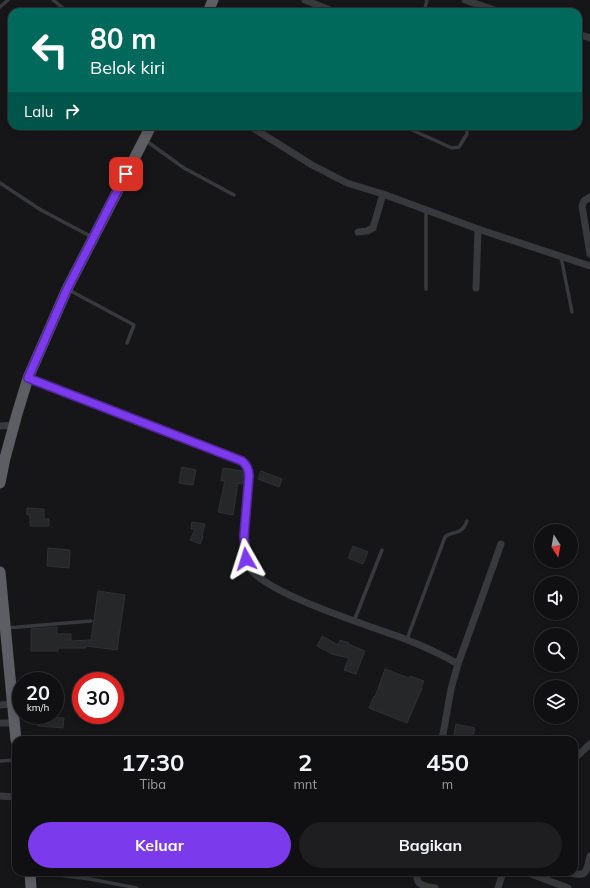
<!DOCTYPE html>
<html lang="id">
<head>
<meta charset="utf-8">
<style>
  :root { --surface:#101012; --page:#1e1e20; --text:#f1f3f6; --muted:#9c9d9f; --line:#303032; --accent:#7c3aed }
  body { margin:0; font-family:Mulish,sans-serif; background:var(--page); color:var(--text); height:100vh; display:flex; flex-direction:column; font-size:15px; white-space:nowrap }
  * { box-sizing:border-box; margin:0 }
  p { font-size:13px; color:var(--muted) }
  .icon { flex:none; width:22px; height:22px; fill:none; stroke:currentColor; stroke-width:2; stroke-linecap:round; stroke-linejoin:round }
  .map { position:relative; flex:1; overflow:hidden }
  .details { position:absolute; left:12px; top:736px; width:566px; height:140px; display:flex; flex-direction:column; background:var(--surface); border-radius:12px; box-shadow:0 2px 6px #0003,0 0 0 1px var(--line) }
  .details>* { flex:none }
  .hud { position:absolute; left:8px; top:8px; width:574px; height:122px; border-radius:12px; box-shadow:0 2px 6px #0003,0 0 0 1px var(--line); background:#00695c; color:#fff; overflow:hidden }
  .needle { width:26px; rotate:169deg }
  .controls { position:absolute; left:534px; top:524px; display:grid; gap:8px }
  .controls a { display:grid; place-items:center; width:44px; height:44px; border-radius:50%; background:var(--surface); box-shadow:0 2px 6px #0003,0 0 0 1px var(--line); font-size:20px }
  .speed { position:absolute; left:12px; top:672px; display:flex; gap:8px; font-size:20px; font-weight:700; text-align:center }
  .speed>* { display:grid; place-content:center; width:52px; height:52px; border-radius:50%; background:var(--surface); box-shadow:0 2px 6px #0003,0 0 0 1px var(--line); line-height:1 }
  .speed small { font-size:10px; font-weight:400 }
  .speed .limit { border:6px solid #d22; background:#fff; color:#111 }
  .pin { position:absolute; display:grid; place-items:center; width:34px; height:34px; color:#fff; margin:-17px; border-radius:8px; box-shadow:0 2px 6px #0006 }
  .me { position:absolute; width:44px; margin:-22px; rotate:354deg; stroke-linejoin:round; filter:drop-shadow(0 0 3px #0008) }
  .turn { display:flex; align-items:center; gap:14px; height:84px; padding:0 16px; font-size:18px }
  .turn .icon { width:52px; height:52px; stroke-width:2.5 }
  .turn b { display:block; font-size:28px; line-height:34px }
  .then { display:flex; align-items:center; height:38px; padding:0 16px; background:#0003; gap:8px; font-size:15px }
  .eta { display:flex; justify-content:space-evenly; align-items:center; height:68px; text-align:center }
  .eta b { font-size:24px; font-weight:700; line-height:28px }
  .primary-button { display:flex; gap:8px; margin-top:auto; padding:8px 16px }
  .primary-button a { flex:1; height:46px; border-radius:24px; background:var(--accent); color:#fff; font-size:16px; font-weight:700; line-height:46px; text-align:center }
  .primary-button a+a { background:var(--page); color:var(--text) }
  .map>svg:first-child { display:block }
  .building { fill:#262729; stroke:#303134 }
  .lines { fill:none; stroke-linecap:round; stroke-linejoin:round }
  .service { stroke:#38393c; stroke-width:3.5 }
  .minor { stroke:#38393c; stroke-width:7 }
  .trunk { stroke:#5c5e64; stroke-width:11 }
  .route-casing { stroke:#51269a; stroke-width:10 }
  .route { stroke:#7c3aed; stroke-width:7 }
</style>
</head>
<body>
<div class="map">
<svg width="590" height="888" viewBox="0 0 590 888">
  <rect width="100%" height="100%" fill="#161618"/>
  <!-- building -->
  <g class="building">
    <polygon points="182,467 196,470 193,485 179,483"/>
    <polygon points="223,468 243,471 244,472 242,484 238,483 233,515 218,512 225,481 221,481"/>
    <polygon points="261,471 282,479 279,487 258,479"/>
    <polygon points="27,508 44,509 44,519 49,519 49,526 30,526 30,515 27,515"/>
    <polygon points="192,522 205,524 202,536 203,537 200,544 190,540 195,529 191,529"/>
    <polygon points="353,546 368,552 363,564 348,558"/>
    <polygon points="48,548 70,550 69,568 47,566"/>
    <polygon points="98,591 125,595 117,650 86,646 86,648 58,648 58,651 31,651 31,629 57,627 57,634 71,634 71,641 91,640"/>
    <polygon points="322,636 338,645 340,640 349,643 348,644 365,651 356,674 344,670 349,658 332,654 317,646"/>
    <polygon points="385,669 409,678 410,676 424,681 421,688 422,688 407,723 369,708 374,696 375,697"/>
    <polygon points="39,716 64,718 63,728 38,726"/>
    <polygon points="456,724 475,728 472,740 453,740"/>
  </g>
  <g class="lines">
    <!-- service -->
    <g class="service">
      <polyline points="53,0 68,12"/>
      <polyline points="0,7 8,0"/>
      <polyline points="424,12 427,0"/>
      <polyline points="403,126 452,148 459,147 467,134 466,126"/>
      <polyline points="145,140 184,168 234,195"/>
      <polyline points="0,183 41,210 92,237"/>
      <polyline points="561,257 572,312"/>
      <polyline points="426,289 426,210"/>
      <polyline points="69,290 134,325 127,343"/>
      <polyline points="354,621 382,550"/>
      <polyline points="7,628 91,621"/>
      <path d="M407,639l38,-102c4,-5 13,-3 17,-8 3,-2 4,-6 5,-8"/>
      <polyline points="0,761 16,760"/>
      <polyline points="36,872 90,879 137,888"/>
    </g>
    <!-- minor -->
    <g class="minor">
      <polyline points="305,0 335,12"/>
      <polyline points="465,0 500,12"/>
      <polyline points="578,34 590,38"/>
      <polyline points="250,126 312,165 347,183 383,194 478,229 590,266"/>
      <polyline points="590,197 584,201 582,206 590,254"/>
      <polyline points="358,232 367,231 373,228 383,194"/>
      <polyline points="476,288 478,229"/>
      <path d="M28,378l214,83c5,4 7,9 7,15 -1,14 -2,27 -4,40 -1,16 -4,33 2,48 13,29 127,63 158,75 18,7 36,15 53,25l-7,25 -9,51"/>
      <polyline points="0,426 14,425"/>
      <polyline points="458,664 501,544"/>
      <polyline points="0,705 13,704"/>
      <polyline points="0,723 15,723"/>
      <polyline points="574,759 590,744"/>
      <polyline points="0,796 16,797"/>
      <path d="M417,872c-2,14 7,14 18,16"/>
      <polyline points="526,872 568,888"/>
      <path d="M567,872c19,5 19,3 23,-16"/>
      <polyline points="498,888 503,872"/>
    </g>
    <!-- trunk -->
    <g class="trunk">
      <polyline points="208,12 213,0"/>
      <polyline points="0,483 5,458 17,414 28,378 67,289 151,126"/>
      <polyline points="0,572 16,740"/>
      <polyline points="30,872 31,888"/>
    </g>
  </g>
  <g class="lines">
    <!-- route casing -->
    <g class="route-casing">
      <path id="route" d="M126,174l-59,115 -39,89 214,83c5,4 7,9 7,15l-5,60 2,23"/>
    </g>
    <!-- route -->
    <use href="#route" class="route"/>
  </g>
</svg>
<div class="controls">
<a><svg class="needle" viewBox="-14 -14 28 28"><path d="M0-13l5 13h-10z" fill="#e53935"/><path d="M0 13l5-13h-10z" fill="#9c9d9f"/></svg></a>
<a><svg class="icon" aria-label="sound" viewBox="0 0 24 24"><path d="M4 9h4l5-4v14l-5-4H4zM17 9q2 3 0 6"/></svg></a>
<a><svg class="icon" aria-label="search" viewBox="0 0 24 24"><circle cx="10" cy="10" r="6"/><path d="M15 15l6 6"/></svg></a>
<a><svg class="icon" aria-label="layers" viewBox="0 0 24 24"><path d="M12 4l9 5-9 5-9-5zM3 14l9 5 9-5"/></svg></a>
</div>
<div class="speed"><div>20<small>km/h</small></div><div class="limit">30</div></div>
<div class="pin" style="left:126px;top:174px;background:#d93025"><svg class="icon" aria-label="arrive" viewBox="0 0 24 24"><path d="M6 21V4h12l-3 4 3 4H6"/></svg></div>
<svg class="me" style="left:246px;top:559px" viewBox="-20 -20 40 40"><path d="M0-17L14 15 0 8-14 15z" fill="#7c3aed" stroke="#fff" stroke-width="4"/></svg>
<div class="hud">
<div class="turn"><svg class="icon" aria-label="left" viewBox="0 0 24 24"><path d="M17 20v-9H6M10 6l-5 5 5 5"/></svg><div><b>80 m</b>Belok kiri</div></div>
<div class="then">Lalu<svg class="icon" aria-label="right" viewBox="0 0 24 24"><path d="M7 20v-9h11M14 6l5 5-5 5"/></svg></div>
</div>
<section class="details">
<div class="eta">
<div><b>17:30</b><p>Tiba</p></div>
<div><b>2</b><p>mnt</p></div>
<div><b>450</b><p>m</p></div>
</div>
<div class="primary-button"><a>Keluar</a><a>Bagikan</a></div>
</section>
</div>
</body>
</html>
